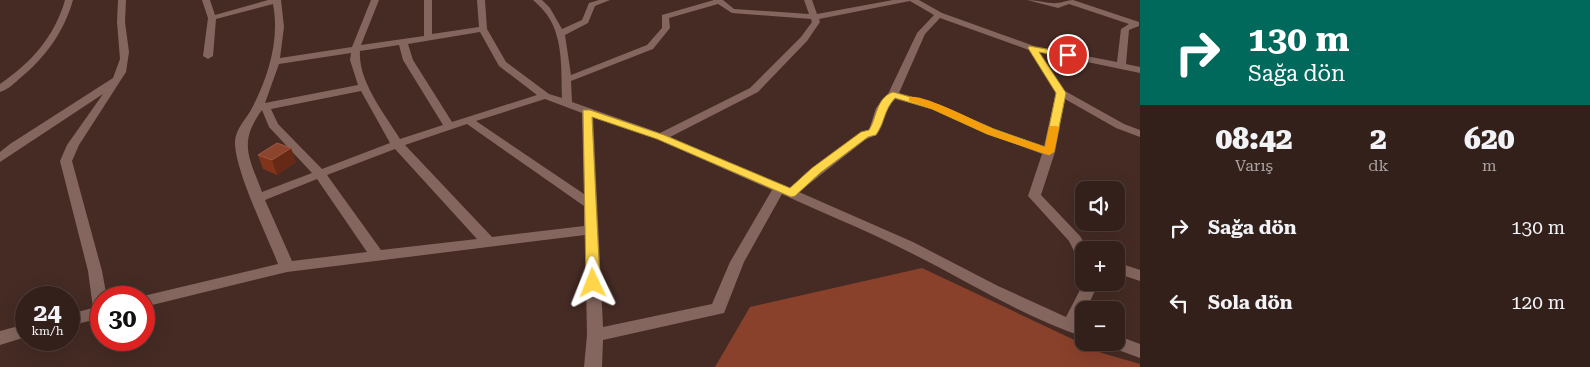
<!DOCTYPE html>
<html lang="tr">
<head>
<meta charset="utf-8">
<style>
  :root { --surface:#34201b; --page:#3f2d28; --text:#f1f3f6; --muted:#a9a3a3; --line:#4e3e3a }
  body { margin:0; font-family:"Roboto Serif",serif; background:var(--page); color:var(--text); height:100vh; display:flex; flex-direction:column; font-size:19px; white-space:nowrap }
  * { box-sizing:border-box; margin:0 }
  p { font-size:16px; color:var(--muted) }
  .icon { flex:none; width:28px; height:28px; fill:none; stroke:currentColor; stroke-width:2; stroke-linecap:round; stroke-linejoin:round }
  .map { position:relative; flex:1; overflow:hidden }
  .details { display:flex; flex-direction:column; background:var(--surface); width:450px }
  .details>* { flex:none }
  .banner { background:#00695c; color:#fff; overflow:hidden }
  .tools { position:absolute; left:1075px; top:181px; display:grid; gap:10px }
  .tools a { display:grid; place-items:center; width:50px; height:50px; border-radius:10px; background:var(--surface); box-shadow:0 5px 20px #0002,0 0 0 1px var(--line); font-size:25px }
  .speed { position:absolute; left:15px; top:286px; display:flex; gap:10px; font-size:25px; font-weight:700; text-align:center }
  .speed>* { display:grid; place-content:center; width:65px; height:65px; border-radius:50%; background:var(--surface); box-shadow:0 5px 20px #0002,0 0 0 1px var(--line); line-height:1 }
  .speed small { font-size:12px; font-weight:400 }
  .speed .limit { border:8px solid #d22; background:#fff; color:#111 }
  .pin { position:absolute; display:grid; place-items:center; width:42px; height:42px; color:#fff; margin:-21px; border:2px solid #fff; border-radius:50%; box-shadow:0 1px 5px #0007 }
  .me { position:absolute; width:55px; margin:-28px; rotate:358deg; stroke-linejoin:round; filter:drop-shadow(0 0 4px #0008) }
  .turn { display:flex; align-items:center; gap:18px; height:105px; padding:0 25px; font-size:22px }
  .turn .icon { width:65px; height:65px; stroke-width:2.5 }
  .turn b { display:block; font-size:35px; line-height:42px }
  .eta { display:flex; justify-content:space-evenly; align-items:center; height:85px; text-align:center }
  .eta b { font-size:30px; font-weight:800; line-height:35px }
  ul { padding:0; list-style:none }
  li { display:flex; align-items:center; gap:15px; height:75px; padding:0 25px }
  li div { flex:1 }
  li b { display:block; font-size:19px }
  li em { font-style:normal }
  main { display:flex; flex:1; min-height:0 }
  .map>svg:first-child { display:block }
  .green { fill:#8a412c }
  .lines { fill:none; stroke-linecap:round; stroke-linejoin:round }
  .minor { fill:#84665e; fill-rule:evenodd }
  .wall { fill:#82341a }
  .shaded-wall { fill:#652916 }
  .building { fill:#8c442d; stroke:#995a45 }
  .route { fill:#ffd54a; stroke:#a68a30 }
  .slow { fill:#f59e0b }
</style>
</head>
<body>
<main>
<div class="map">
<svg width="1140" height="367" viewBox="0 0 1140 367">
  <rect width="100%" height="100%" fill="#452b24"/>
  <!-- green -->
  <polygon class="green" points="922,268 1102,353 1140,364 1140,367 715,367 750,307"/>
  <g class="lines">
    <!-- minor -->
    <g class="minor">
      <path d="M65,0h8c-9,32 -28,58 -54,79 -5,5 -12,11 -19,13v-8c31,-21 55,-48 65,-84z"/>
      <polygon points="118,0 126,0 125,22 129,52 126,72 79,145 72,161 102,271 107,298 101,298 101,318 69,326 69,314 93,308 88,271 60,161 67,145 103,94 0,162 0,152 10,144 113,78 120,59 117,22"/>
      <path d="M202,0h8l5,15 53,-15h13l3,27 -4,31 72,-11 19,-47h8l-18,45 63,-9v-36h8v34l47,-7 -2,-27h8l2,29 19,33 43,32 13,4c-1,-27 2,-64 -18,-87 -3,-4 -7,-7 -11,-11h9l8,8 12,21 20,-9 7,-17 10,-3h11l-15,6 -7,17 -23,12 6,40 76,-30 15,-17v-13l52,-15h9l11,9 75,5 -5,-14h8l5,14 76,-14h26l23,13 92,33 83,16 4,-33 8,-5 -60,-20 -11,4 -31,-8c9,0 24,4 30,3 5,0 10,-3 16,-3l66,22v4l-10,4 -3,34 14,3v6l-101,-21 26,39 59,33 16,6v7l-24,-9 -51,-29 -10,53 -14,43 39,41 8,14h-4v12l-5,-1 -10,-20 -41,-45 14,-42 -56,-21 -54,-24 -37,-10 -9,10 -4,16 -5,9 -12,6 -66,52 114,50 85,44 68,31 18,-35h15l-13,28h-2l-4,13 4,1v13c-64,-21 -121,-59 -181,-88 -39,-20 -81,-36 -121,-55l-38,68 -20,51 -121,27 -1,27h-18l3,-32 -2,-100 -298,37 -143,35v-9l-5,-1 139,-33c-11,-29 -44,-95 -43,-123 1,-12 10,-21 16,-31 17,-32 29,-70 22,-106l-57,15 -3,37 -5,3 -5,-3 5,-38zM910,1l24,14 -17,18 -29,61 -12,14 -7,22 -12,5 -68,53 -119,-51 88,-45 49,-51 13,-19 -1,-3zM718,4l14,9 79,6 1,3 -11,15 -51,51 -90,45 -88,-31 -1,-21 82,-32 17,-21 -1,-10zM940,18l89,32 27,43 -12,53 -50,-17 -54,-24 -41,-12 26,-59zM480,32l19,34 38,29 -85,27 -39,-62 -5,-16zM399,45l4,15 40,65 -43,14c-15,-25 -42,-57 -40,-88zM351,53l-1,7 8,25 -93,18 14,-39zM361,91l29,52 -68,26 -44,-45 -7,-15zM545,99l37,14 2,81 -108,-73zM262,110l7,17 43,46 -50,19c-13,-35 -24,-49 0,-82zM593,116l64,23 115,51 -42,72 -18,42 -109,23zM467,124l117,82v20l-92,11 -87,-92zM395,149l82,90 -96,11 -54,-75zM317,179l50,73 -75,9 -27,-61z"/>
      <polygon points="1116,262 1140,270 1140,281 1116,273"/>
      <polygon points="26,324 26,337 0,345 0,331"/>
      <polygon points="1116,335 1140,344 1140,358 1110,347 1108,342 1116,342"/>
    </g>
  </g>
  <!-- wall -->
  <polygon class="wall" points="258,155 296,162 277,175 263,169"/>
  <!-- shaded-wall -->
  <polygon class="shaded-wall" points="291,148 296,162 277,175 272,160"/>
  <!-- building -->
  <polygon class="building" points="277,143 291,148 272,160 258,155"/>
  <!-- route -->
  <path class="route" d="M1029,46l39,7 4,2 -4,3 -29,-6 27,41 -12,59 -5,3 -62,-21 -55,-25 -37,-11c-12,14 -9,22 -19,37l-8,2 -48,36 -25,23 -4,1 -134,-58 -65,-22 8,166 -2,3h-10l-2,-3 -3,-173h7l74,25 126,53 22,-20 49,-36 8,-2c8,-13 7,-32 24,-38l46,13 55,24 51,18 11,-54 -28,-45z"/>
  <!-- slow -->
  <path class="slow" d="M909,97c16,-3 67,25 84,32 17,7 35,12 52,18l4,-19 1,-2h7l2,2 -5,24 -5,3 -4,-1 -58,-20 -55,-25 -23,-8z"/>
</svg>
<div class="tools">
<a><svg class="icon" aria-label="sound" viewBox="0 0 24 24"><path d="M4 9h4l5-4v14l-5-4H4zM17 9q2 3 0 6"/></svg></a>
<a>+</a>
<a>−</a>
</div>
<div class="speed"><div>24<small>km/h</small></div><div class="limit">30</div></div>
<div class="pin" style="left:1068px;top:55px;background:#d93025"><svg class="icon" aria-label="arrive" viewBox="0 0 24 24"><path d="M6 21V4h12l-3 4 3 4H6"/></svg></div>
<svg class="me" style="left:593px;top:283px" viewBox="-20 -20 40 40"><path d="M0-17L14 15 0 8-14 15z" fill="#ffd54a" stroke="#fff" stroke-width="4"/></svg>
</div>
<section class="details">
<div class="banner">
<div class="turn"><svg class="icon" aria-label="right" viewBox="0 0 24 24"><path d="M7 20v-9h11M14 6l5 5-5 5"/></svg><div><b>130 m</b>Sağa dön</div></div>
</div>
<div class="eta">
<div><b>08:42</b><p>Varış</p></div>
<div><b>2</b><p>dk</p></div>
<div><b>620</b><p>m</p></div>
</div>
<ul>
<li><svg class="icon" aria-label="right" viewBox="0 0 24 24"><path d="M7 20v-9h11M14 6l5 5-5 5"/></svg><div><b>Sağa dön</b></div><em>130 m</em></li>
<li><svg class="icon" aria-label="left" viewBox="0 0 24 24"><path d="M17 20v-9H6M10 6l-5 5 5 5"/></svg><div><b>Sola dön</b></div><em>120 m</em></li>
</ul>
</section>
</main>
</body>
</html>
